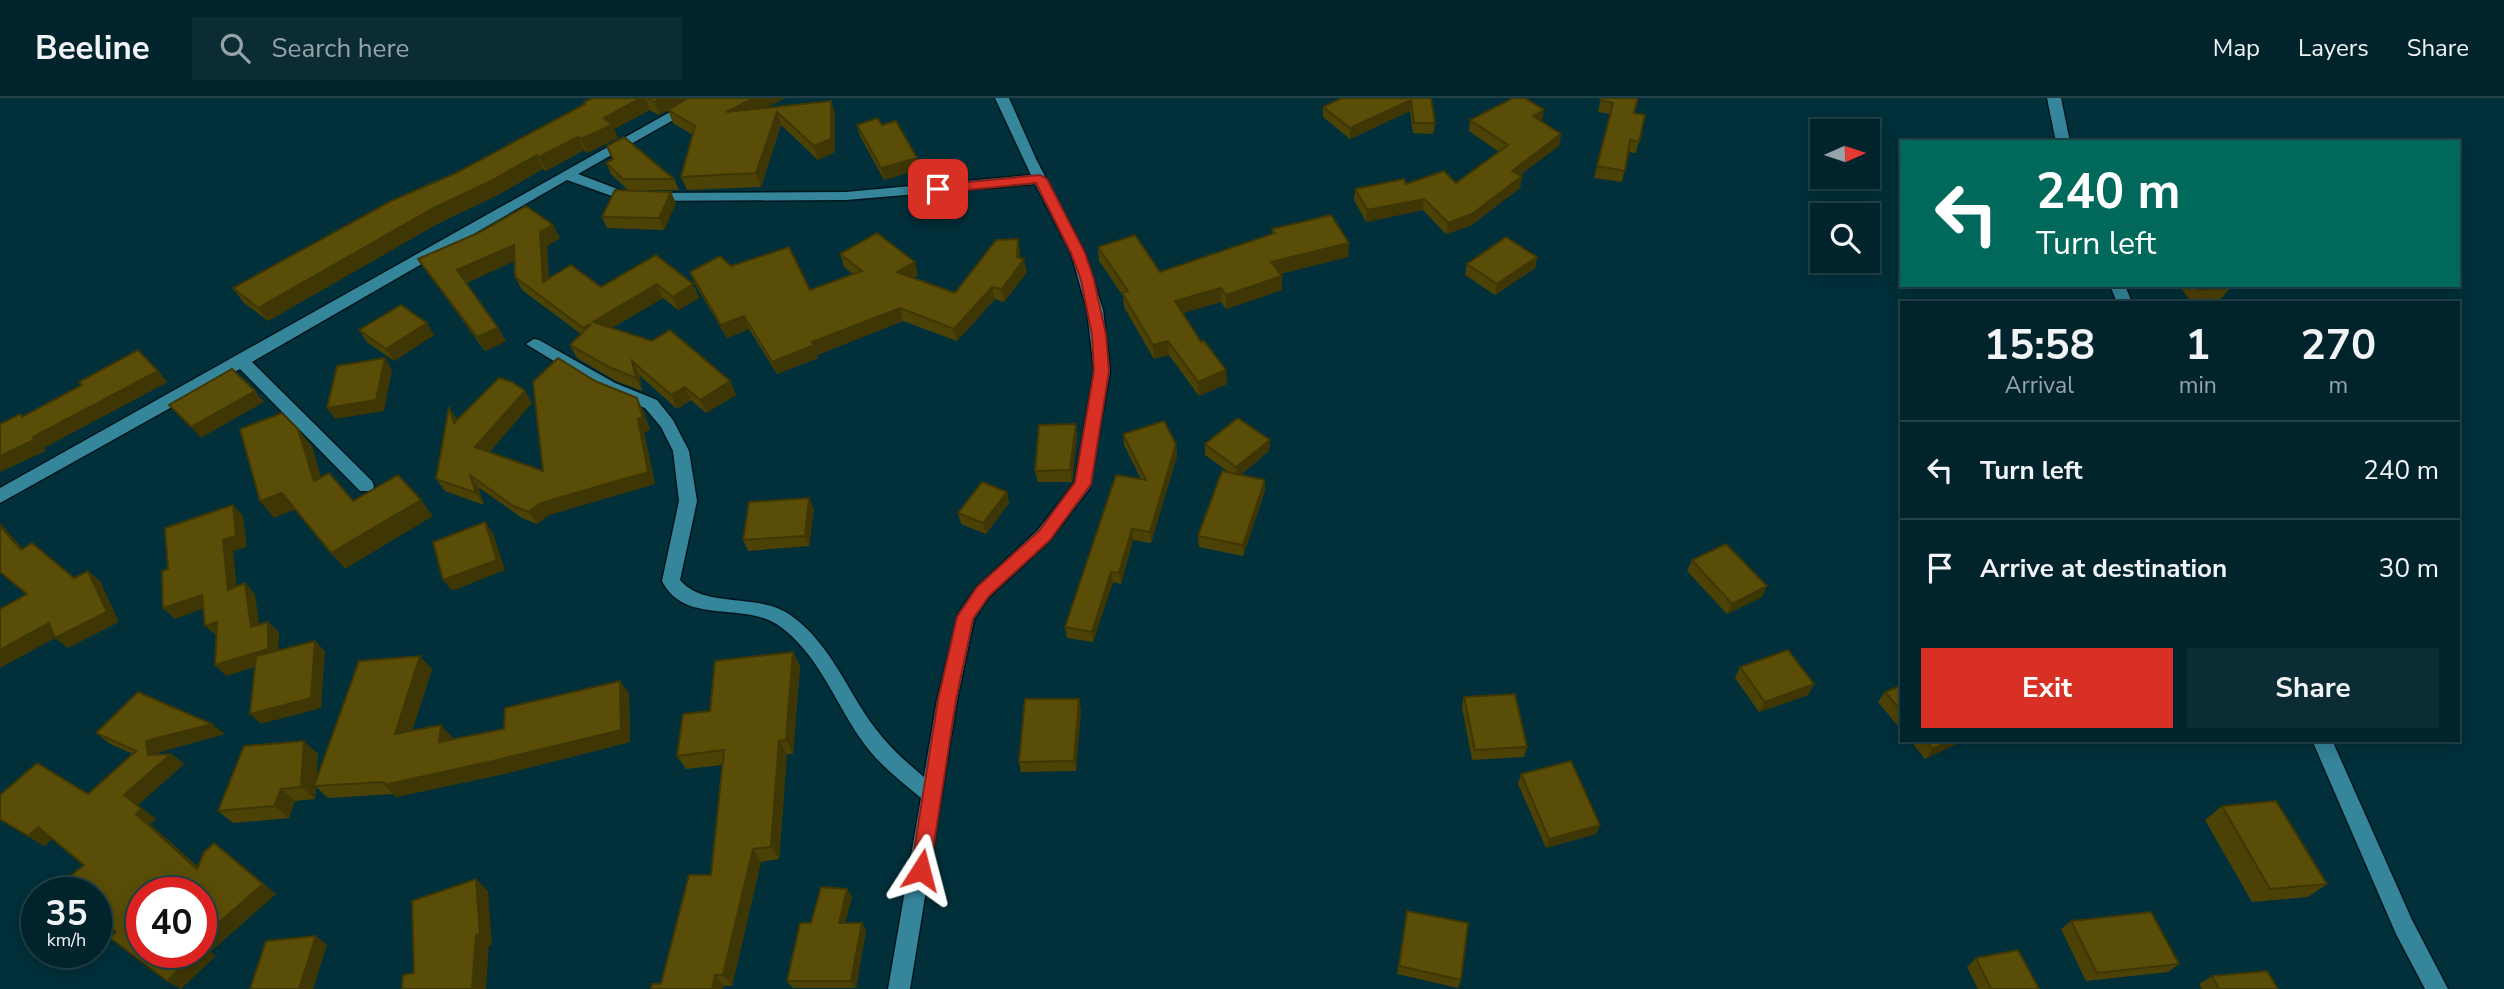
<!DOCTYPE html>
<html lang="en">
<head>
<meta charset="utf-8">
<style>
  :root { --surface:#01242c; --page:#0b2c34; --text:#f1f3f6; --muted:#96a4a9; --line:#234148; --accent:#d93025 }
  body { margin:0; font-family:"Nunito Sans",sans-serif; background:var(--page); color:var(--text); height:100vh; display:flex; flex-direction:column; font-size:26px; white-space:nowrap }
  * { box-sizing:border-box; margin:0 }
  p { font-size:23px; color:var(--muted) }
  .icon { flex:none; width:38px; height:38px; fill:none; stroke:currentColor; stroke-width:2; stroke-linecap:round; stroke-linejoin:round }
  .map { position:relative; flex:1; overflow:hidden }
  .panel { position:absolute; left:1900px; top:203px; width:560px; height:441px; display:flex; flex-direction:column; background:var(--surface); border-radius:0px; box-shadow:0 4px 18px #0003,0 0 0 2px var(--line) }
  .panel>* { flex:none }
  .banner { position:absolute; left:1900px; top:42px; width:560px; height:147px; border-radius:0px; box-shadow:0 4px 18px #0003,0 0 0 2px var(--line); background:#00695c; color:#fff; overflow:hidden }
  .needle { width:46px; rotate:87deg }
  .fabs { position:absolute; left:1810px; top:21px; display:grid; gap:14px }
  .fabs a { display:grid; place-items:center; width:70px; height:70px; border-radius:0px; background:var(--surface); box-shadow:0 4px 18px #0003,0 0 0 2px var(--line); font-size:35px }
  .speed { position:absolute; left:21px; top:779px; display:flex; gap:14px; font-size:35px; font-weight:700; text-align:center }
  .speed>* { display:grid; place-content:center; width:91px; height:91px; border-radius:50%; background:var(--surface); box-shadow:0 4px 18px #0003,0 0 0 2px var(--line); line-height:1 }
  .speed small { font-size:18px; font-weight:400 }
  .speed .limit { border:10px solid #d22; background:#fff; color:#111 }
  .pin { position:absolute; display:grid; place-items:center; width:60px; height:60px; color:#fff; margin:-30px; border-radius:14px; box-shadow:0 4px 10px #0006 }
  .me { position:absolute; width:77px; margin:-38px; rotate:9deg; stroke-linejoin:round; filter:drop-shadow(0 0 5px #0008) }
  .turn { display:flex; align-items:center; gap:24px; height:147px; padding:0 21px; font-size:32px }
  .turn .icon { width:91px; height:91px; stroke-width:2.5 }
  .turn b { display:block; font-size:49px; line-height:60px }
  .eta { display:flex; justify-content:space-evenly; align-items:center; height:119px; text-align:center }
  .eta b { font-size:42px; font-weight:700; line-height:49px }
  .cta { display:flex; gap:14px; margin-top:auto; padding:14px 21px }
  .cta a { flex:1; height:80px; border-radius:0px; background:var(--accent); color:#fff; font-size:28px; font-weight:700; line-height:80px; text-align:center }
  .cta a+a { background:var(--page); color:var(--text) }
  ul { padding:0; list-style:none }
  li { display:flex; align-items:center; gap:21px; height:98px; padding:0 21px; border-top:2px solid var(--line) }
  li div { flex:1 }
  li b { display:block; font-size:26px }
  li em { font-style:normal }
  header { display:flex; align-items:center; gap:42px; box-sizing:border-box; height:98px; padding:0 35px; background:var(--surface); border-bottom:2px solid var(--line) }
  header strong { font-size:33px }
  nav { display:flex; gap:38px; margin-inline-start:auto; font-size:24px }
  .search { width:490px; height:63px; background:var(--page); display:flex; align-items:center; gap:18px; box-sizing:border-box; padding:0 24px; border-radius:0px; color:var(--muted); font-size:26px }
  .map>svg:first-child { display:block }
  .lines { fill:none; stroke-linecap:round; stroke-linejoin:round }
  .minor-casing { stroke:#00161c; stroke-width:3 }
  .minor { fill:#35859b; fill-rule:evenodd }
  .wall { fill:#4d4206 }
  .shaded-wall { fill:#3e3605 }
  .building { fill:#594d07; stroke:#3e3605; stroke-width:2 }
  .route { fill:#d93025; stroke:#8d1f18; stroke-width:2 }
</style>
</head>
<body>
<header>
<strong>Beeline</strong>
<div class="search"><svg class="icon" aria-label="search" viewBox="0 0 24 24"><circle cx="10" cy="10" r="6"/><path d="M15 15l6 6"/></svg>Search here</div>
<nav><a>Map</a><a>Layers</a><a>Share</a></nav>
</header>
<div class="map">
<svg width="2504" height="891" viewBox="0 0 2504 891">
  <rect width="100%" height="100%" fill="#01303a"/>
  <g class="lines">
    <!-- minor casing -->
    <g class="minor-casing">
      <g id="minor">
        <path d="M695,0h17l-134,76 50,19 218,-1 185,-17 -36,-77h14l27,61 49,94 18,57 7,61 -21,118 -39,51 -61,57 -15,22 -17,81 -47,289h-22l33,-191c-23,-19 -45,-36 -61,-60 -26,-38 -43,-86 -82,-113 -36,-24 -93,1 -116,-44l17,-80 -6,-50 -12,-24 -16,-19 -42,-17 -77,-47 8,-5 5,1 76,43 42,17 16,20 16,31 8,50 -17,79c25,30 80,11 113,37 39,29 54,74 82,111 14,19 31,34 49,49l13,-77 22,-88 18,-25 61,-57 37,-48 19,-111 -7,-61 -16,-57 -36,-69 -189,16 -220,1 -59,-21 -315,182 120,119 2,5 -2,5h-12l-120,-122 -240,134v-15z"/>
        <polygon points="2047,0 2061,0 2070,44 2056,44"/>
        <polygon points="2110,187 2125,187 2132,205 2117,205"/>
        <polygon points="2312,642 2332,642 2412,822 2448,891 2425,891 2396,836"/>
      </g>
    </g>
    <!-- minor -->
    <use href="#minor" class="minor"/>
  </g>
  <!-- wall -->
  <g class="wall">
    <polygon points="592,0 785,0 765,10 831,3 835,16 835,54 818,62 781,27 761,89 687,92 681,79 693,37 673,25 668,12 659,17 650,12 614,31 618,40 587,55 584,52 546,73 543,71 498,97 439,125 268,223 243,204 233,190 456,75 585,6"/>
    <polygon points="1431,0 1435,25 1433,36 1413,35 1410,13 1350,41 1323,19 1323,9"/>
    <polygon points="1601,0 1634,15 1645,17 1636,55 1628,54 1622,84 1594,80 1610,16 1598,14"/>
    <polygon points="1470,22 1542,24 1561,36 1559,48 1520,77 1522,78 1520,90 1470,128 1446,136 1423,112 1366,124 1354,102 1355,91 1406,86 1456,85 1499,54 1469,33"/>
    <polygon points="857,27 882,27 917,60 920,71 884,82 860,38"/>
    <polygon points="607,48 674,81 679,92 628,92 611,76 606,65 612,61"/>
    <polygon points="676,105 664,132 607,130 602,119"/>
    <polygon points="1902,120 1902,134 1898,129"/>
    <polygon points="553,127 560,140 547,148 549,180 601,189 693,186 699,200 678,212 663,200 612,230 730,283 736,297 706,315 691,302 677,311 639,277 642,293 616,283 577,260 570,247 581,236 522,192 515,179 514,163 466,185 498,230 506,243 485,253 427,174 418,161"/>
    <polygon points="1272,131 1349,145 1348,159 1280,176 1282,178 1282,192 1226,211 1221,204 1183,215 1227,286 1199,298 1169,257 1154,261 1124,209 1123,198 1099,163 1098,149 1160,174 1272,136"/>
    <polygon points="1020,153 1020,160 1027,174 1004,204 995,201 957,243 903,223 817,257 818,260 777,276 749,231 727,240 695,186 690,174 731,168 810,192 853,176 844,169 840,156 918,177 913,180 955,195"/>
    <polygon points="1537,159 1535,170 1495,197 1465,177 1467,166"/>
    <polygon points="2179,187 2228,187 2230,190 2221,201 2190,203"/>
    <polygon points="359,232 434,237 394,263 367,244"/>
    <polygon points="525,293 532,305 489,354 543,373 643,312 650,332 644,334 655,386 549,417 537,426 522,420 478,389 484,407 445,393 436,381 457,322"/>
    <polygon points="1076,326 1077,338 1072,384 1038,384 1035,373"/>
    <polygon points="1123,336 1176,346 1177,358 1151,445 1133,442 1121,486 1113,484 1093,544 1067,540 1065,529 1141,381 1124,347"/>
    <polygon points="1270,342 1269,353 1240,377 1265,382 1265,393 1243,458 1199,449 1198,438 1230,375 1205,357 1205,346"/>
    <polygon points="1007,394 1009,405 986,436 961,426 958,415"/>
    <polygon points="809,400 814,411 809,448 748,453 743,442"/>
    <polygon points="1692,462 1767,488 1762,499 1727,516 1687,473"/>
    <polygon points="793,554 800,568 793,656 787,656 779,761 761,764 732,888 661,886 711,777 722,667 686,671 677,658 710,613"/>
    <polygon points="1740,569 1814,586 1808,597 1759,614 1735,580"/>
    <polygon points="432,571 412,633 453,640 452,641 504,631 620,583 629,596 630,644 504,676 396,699 394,696 328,700 316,689 315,701 295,703 289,720 233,725 218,713 318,656 316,684"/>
    <polygon points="1902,587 1902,633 1878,604 1885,594"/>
    <polygon points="1464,599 1527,649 1524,659 1472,662 1462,609"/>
    <polygon points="1081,611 1076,673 1021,674 1019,664"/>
    <polygon points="96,635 225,636 159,654 160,656 171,656 184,666 138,707 156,721 150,726 198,769 227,755 276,796 210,854 216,858 116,834 84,767 52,741 44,748 0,721 88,696 133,656 110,646"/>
    <polygon points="1910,642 1964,642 1925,661"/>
    <polygon points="1521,676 1600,727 1596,736 1546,750 1518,686"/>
    <polygon points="2222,708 2327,786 2308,799 2252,804 2205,722"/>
    <polygon points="847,791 852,799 845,825 862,825 866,833 856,890 793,890 787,883 811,825"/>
    <polygon points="1407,813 1461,882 1458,890 1397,876"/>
    <polygon points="2071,823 2179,866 2168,874 2086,883 2061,831"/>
    <polygon points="1976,860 2039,891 1978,891 1967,869"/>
    <polygon points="2212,878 2278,891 2202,891 2199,886"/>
  </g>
  <!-- shaded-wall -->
  <g class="shaded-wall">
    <polygon points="641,0 645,0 650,12 614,31 618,40 587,55 581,41 604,20"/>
    <polygon points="661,0 690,0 659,17 654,4"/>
    <polygon points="754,0 785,0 730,27 726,14"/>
    <polygon points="1411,2 1410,13 1350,41 1350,30"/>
    <polygon points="831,3 835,16 835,54 818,62 814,48"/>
    <polygon points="1544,12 1542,24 1533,18"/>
    <polygon points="777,14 781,27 761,89 756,75"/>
    <polygon points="1561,36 1559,48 1510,84 1512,73"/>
    <polygon points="578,39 584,52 546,73 539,59"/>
    <polygon points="537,57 543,71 498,97 439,125 268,223 258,210 432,111"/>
    <polygon points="917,60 920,71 884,82 881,70"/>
    <polygon points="1522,78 1520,90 1470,128 1446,136 1448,125"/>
    <polygon points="671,94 676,105 664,132 659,120"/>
    <polygon points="1424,101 1423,112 1366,124 1367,112"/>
    <polygon points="553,127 560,140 547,148 550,197 543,184 540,134"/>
    <polygon points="1018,141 1020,153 1020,168 1024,161 1027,174 1004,204 1002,191 1017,159"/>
    <polygon points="1349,145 1348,159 1271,178 1271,164"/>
    <polygon points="514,147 521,160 465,186 457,172"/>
    <polygon points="1537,159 1535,170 1495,197 1497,186"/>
    <polygon points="915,164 918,177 901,187 897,174"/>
    <polygon points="1282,178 1282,192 1226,211 1226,197"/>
    <polygon points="657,186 663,200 600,237 593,224"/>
    <polygon points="693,186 699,200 678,212 673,199"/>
    <polygon points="992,189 995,201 957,243 954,231"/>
    <polygon points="1221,190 1221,204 1176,217 1175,203"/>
    <polygon points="900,210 903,223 817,257 818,260 777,276 772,264 812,244"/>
    <polygon points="744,218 749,231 727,240 721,227"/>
    <polygon points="427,225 434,237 394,263 386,251"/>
    <polygon points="498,230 506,243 485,253 477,239"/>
    <polygon points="1168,243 1169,257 1154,261 1153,247"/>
    <polygon points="385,260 392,272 384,313 335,321 327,310"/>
    <polygon points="632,263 639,277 642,293 636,280"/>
    <polygon points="1226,272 1227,286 1199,298 1198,284"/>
    <polygon points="158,273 168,284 44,350 46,353 0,374 0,358 33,339"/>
    <polygon points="730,283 736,297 706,315 700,302"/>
    <polygon points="685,289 691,302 677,311 671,297"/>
    <polygon points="255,293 264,304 201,340 191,329"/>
    <polygon points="525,293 532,305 483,362 475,349"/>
    <polygon points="637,300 643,312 650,332 644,334 655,386 549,417 537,426 529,414 638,321"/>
    <polygon points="449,309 457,321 462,338 454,325"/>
    <polygon points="1076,326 1077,338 1072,384 1070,372"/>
    <polygon points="298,331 312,348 327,399 314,383"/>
    <polygon points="1270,342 1269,353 1237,380 1236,369"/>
    <polygon points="1176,346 1177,358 1151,445 1150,434"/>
    <polygon points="470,377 478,389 484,407 476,395"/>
    <polygon points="1265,382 1265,393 1243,458 1243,447"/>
    <polygon points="1007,394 1009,405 986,436 983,425"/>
    <polygon points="282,395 296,411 274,420 260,403"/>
    <polygon points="809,400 814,411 809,448 805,438"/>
    <polygon points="421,402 433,418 345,471 331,455"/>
    <polygon points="233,407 243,418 247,449 233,453 238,502 228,492 223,442"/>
    <polygon points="485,424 493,435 505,472 452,493 443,482"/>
    <polygon points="0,425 34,463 21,452 0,428"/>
    <polygon points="1132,431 1133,442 1121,486 1119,475"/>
    <polygon points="88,473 100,483 119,524 68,550 55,540 0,570 0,552 49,525"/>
    <polygon points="1111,474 1113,484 1093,544 1092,534"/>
    <polygon points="245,485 255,496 261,540 251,529"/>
    <polygon points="1767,488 1762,499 1727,516 1732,506"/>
    <polygon points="202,497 213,507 175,521 163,510"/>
    <polygon points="217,524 217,538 205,528"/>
    <polygon points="268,524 279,534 278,562 226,578 215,567"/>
    <polygon points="315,543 325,553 321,610 261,626 250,616"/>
    <polygon points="793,554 800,568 793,656 786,642"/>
    <polygon points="420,558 432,571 407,649 395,636"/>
    <polygon points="620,583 629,596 630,644 504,676 396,699 384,687"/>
    <polygon points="1814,586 1808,597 1759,614 1765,604"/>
    <polygon points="1079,601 1081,611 1076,673 1074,663"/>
    <polygon points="212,626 225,636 159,654 161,664 171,656 184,666 138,707 156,721 150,726 210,781 197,771 136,716 124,697 148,657 146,643"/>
    <polygon points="441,627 453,640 450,657 439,644"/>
    <polygon points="1952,642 1964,642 1925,661 1933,651"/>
    <polygon points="304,643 318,656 315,701 301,689"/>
    <polygon points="779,643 787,656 779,761 771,749"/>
    <polygon points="281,691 295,703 289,720 274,708"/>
    <polygon points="1600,727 1596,736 1546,750 1549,741"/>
    <polygon points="38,729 54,739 44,748 28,738"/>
    <polygon points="214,745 276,796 210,854 216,858 181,891 167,883 195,854 201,854 201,840"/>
    <polygon points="753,751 761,764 732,888 723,877"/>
    <polygon points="476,781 488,793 492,847 489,848 486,891 472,891"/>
    <polygon points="847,791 852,799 843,833 839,825"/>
    <polygon points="862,825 866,833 856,890 851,883"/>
    <polygon points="316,838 327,847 313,891 299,891"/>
    <polygon points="715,877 724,888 723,891 712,891"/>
  </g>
  <!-- building -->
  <g class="building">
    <polygon points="592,0 641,0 604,20 612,27 581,41 578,39 539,59 537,57 491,83 432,111 258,210 233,190 391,103 456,75 585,6 584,4"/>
    <polygon points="648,0 661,0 654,4"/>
    <polygon points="688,0 754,0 726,14 831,3 831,41 814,48 777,14 756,75 681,79 695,28 668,12"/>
    <polygon points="1342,0 1431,0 1435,25 1414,25 1411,2 1350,30 1323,9"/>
    <polygon points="1513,0 1525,0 1544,12 1533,18 1561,36 1512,73 1522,78 1472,116 1448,125 1424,101 1367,112 1355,91 1404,81 1406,86 1444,73 1456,85 1508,47 1470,22"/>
    <polygon points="1601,0 1638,0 1634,15 1645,17 1639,44 1630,42 1625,73 1597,68 1613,5 1600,2"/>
    <polygon points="877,20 882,27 896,23 917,60 881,70 857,27"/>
    <polygon points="624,39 674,81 623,81 606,65 613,61 607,48"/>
    <polygon points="615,92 671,94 659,120 602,119"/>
    <polygon points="526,108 553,127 540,134 543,184 571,167 601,189 656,157 693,186 673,199 657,186 593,224 652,243 670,232 730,283 700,302 685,289 671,297 632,263 636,280 609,269 570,247 591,226 583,230 515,179 514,147 457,172 498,230 477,239 418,161 478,135"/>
    <polygon points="1331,117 1349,145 1271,164 1282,178 1226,197 1221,190 1175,203 1201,244 1204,243 1226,272 1198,284 1168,243 1153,247 1122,195 1128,193 1098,149 1135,137 1160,174 1275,135 1272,131"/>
    <polygon points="877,135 915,164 897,174 955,195 996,142 1018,141 1017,159 1024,161 1002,191 992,189 954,231 900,210 812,244 814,247 772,264 744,218 721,227 690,174 720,158 731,168 789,149 810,192 862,173 840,156"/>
    <polygon points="1506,139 1537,159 1497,186 1467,166"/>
    <polygon points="2195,187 2228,187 2230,190 2199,192"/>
    <polygon points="401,207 427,225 386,251 359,232"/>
    <polygon points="138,252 158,273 33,339 34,342 0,358 0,326 20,316 22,319 82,287 79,284"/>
    <polygon points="385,260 376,302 327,310 337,268"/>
    <polygon points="558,260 595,283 637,300 643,320 638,321 648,374 541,405 529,414 513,408 470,377 476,395 436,381 449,309 454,325 499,280 512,284 525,293 475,349 543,373 533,284"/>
    <polygon points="232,271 255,293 191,329 169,307"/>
    <polygon points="282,315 298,331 314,383 329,375 353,403 398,377 421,402 331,455 282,395 260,403 240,331"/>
    <polygon points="1238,320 1270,342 1236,369 1205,346"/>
    <polygon points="1164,323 1176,346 1150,434 1132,431 1119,475 1111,474 1092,534 1065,529 1116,377 1146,382 1123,336"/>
    <polygon points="1076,326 1070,372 1035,373 1039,327"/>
    <polygon points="1222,373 1265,382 1243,447 1198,438"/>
    <polygon points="982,384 1007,394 983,425 958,415"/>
    <polygon points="809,400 805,438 743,442 749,404"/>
    <polygon points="233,407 236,438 223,442 228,492 245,485 251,529 268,524 268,551 215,567 217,524 205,528 202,497 163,510 162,473 168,471 165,430"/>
    <polygon points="485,424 497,462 443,482 433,444"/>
    <polygon points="0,428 21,452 32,445 74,480 88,473 107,514 55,540 49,525 0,552 0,511 27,496 0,474"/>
    <polygon points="1726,446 1767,488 1732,506 1692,462"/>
    <polygon points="315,543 311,600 250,616 256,558"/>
    <polygon points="1788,552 1814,586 1765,604 1740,569"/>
    <polygon points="793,554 786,642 779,643 771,749 753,751 723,877 715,877 712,891 651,891 652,886 661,886 689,777 711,777 724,652 677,658 683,616 710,613 715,563"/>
    <polygon points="420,558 395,636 441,627 439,644 504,631 505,610 620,583 621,632 493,663 384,687 384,684 314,688 359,563"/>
    <polygon points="1902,587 1902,614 1885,594"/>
    <polygon points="138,594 212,626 146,643 148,657 171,656 124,697 142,711 136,716 197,771 204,754 214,745 263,786 201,840 201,794 142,794 142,854 197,854 167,883 110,840 116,834 96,815 96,794 75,794 64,783 84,767 38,729 28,738 0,721 0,697 37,665 88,696 136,653 96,635"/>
    <polygon points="1515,596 1527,649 1475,652 1464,599"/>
    <polygon points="1025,601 1079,601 1074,663 1019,664"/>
    <polygon points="1925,642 1952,642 1933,651"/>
    <polygon points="304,643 301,689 281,691 274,708 218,713 244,648"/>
    <polygon points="1571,663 1600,727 1549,741 1521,676"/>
    <polygon points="2276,703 2327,786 2270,791 2222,708"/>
    <polygon points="476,781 480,836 476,837 472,891 402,891 403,877 414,875 412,803"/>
    <polygon points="821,789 847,791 839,825 862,825 851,883 787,883 800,825 811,825"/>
    <polygon points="1407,813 1468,825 1461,882 1399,868"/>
    <polygon points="2151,814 2179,866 2097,875 2071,823"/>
    <polygon points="316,838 299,891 250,891 266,843"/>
    <polygon points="2018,852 2039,891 1991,891 1976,860"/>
    <polygon points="2267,873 2278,891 2219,891 2212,878"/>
  </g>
  <!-- route -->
  <polygon class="route" points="1040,77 1047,81 1085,155 1094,182 1106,237 1109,273 1091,386 1050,442 989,498 973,521 956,602 930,772 927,778 921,780 914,778 911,772 938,602 957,519 977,489 1039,433 1075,384 1094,273 1092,237 1081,182 1071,155 1036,85 938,95 931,91 938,87"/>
</svg>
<div class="fabs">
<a><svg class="needle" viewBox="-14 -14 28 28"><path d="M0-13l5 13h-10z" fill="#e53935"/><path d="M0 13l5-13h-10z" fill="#96a4a9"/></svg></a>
<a><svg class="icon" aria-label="search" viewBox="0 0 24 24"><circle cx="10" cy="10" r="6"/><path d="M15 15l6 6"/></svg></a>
</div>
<div class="speed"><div>35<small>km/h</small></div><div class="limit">40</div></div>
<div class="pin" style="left:938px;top:91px;background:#d93025"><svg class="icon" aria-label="arrive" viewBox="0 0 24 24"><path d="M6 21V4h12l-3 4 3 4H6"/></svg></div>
<svg class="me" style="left:921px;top:772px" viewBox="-20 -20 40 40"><path d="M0-17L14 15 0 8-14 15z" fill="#d93025" stroke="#fff" stroke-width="4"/></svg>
<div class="banner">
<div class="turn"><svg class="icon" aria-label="left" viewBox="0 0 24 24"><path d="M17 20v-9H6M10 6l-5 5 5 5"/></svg><div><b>240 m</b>Turn left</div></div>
</div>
<section class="panel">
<div class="eta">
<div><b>15:58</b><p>Arrival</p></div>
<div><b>1</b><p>min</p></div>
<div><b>270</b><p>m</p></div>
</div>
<ul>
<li><svg class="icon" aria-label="left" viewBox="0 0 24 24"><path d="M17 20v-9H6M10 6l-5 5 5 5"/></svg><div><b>Turn left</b></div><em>240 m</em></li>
<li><svg class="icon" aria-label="arrive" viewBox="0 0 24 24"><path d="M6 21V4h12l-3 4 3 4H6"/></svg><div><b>Arrive at destination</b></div><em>30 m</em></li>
</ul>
<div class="cta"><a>Exit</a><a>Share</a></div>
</section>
</div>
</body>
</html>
